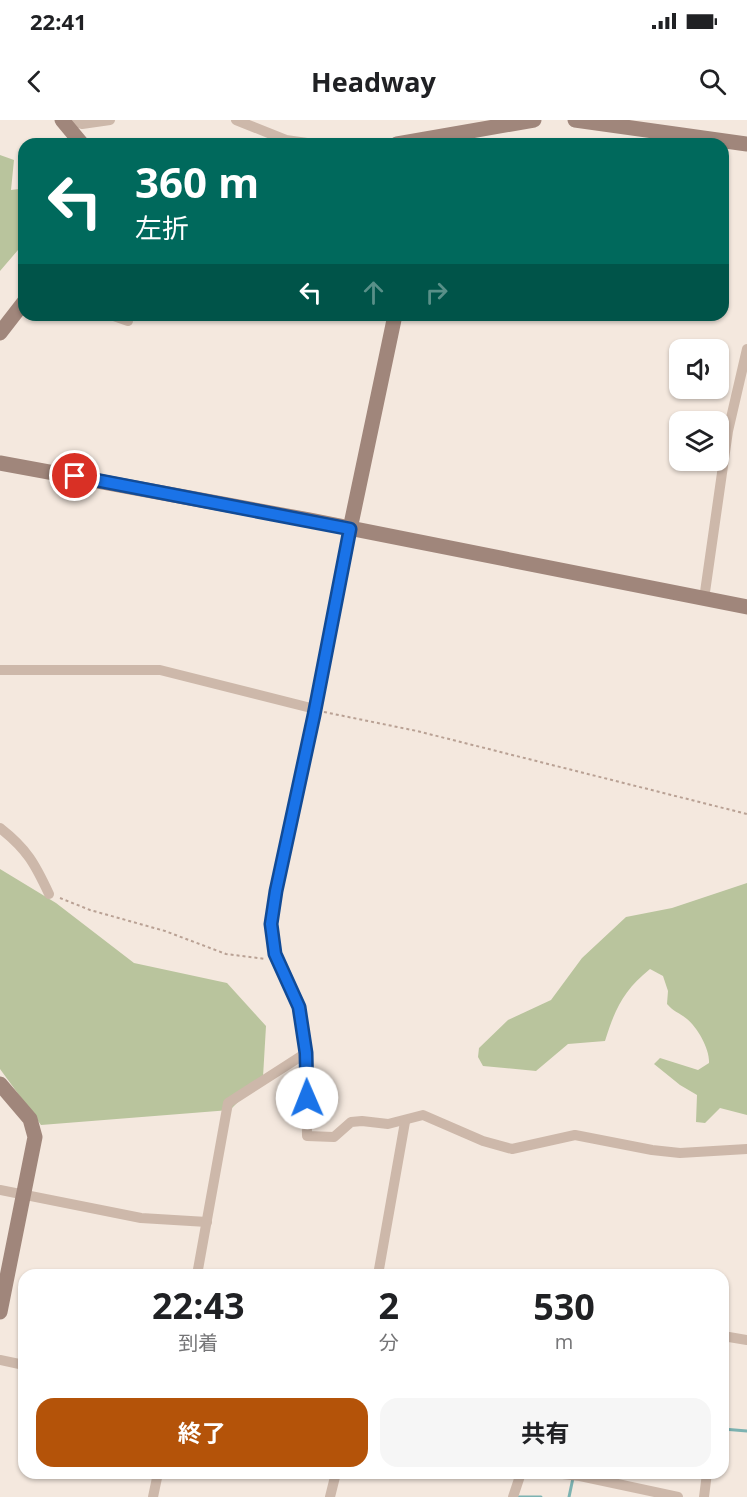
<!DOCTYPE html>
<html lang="ja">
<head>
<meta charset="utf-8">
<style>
  :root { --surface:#fff; --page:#f6f6f6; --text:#202124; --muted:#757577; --accent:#b45309 }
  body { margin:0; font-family:"Open Sans","Noto Sans JP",sans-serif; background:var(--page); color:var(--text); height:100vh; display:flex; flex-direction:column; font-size:22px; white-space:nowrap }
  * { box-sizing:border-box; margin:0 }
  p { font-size:20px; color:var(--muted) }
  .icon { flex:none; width:33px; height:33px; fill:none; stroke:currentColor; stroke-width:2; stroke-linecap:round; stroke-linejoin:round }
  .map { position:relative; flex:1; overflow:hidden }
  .details { position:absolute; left:18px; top:1149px; width:711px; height:210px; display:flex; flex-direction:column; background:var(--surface); border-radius:18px; box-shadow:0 2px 4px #0004 }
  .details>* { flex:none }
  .guide { position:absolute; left:18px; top:18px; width:711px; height:183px; border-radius:18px; box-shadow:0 2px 4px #0004; background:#00695c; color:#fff; overflow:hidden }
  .controls { position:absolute; left:669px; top:219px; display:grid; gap:12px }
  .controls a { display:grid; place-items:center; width:60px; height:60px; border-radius:12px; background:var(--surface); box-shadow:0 2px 4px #0004; font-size:30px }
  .pin { position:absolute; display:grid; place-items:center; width:51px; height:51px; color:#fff; margin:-26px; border:3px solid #fff; border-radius:50%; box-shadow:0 2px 6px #0007 }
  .me { position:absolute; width:66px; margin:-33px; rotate:359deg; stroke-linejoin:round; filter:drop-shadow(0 0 4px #0008) }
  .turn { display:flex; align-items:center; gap:21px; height:126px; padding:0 18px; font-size:27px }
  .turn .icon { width:78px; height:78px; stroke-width:2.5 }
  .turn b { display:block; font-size:42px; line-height:51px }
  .lanes { display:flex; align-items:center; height:57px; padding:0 18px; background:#0003; justify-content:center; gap:30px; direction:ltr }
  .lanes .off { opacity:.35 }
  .eta { display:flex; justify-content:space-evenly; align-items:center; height:102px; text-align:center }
  .eta b { font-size:36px; font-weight:700; line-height:42px }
  .cta { display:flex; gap:12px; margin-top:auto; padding:12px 18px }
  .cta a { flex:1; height:69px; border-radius:18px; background:var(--accent); color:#fff; font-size:24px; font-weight:700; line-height:69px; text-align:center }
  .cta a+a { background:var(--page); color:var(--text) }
  .status { display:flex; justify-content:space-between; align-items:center; height:42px; padding:0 30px; background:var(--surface); direction:ltr }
  .status svg { height:16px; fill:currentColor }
  header { display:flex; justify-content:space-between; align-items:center; height:78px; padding:0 18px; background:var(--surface); font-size:27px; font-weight:700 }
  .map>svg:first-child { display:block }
  .green { fill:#b9c49d }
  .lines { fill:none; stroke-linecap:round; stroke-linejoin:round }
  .stream { stroke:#7cb2b1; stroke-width:3 }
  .path { stroke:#b9a194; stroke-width:2; stroke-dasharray:3 3; stroke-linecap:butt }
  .street { stroke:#cdb8aa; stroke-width:10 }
  .secondary { stroke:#a0867b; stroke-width:15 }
  .route-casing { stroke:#114b97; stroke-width:15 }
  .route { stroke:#1a73e8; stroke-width:10 }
</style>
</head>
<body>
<div class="status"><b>22:41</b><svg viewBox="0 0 49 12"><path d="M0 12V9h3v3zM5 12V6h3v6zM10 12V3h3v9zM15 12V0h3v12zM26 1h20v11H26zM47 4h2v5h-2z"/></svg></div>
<header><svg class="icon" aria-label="back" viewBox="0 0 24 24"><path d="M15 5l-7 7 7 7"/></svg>Headway<svg class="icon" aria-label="search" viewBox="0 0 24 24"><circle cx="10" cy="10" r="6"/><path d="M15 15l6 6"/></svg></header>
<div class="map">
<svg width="747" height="1377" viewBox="0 0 747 1377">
  <rect width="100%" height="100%" fill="#f4e8de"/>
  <!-- green -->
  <g class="green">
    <polygon points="0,35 14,40 11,70 19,69 24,77 24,123 0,151"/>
    <polygon points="0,749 56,783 134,843 227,863 266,906 263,957 230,990 41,1005 0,949"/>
    <path d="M747,763v232l-27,-7 -15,15 -9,-1 1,-27 -17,-10 -26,-21 6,-6 38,12 11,-7c1,-13 -11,-35 -22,-44 -7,-6 -13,-7 -20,-15l1,-13 -5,-15 -13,-7c-27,22 -35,40 -45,72l-37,3 -32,27 -53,-5 -5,-9 1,-9 29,-28 43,-20 31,-42 44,-41 46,-9z"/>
  </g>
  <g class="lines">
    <!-- stream -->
    <g class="stream">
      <polyline points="723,1309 747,1311"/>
      <polyline points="519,1377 541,1377"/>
      <polyline points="569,1377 573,1358"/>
    </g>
    <!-- path -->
    <g class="path">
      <polyline points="324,592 417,611 747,694"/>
      <polyline points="60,778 90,790 165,811 226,834 266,839"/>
    </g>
    <!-- street -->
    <g class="street">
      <polyline points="236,0 286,20 314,24"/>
      <polyline points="68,8 73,1 82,4 110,0"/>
      <polyline points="111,195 128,201"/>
      <polyline points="350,409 314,595 276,771 271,804 275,834 299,887 306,933 307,1016 334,1017 351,1002 362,1001 388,1004 423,995 483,1021 512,1029 575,1015 652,1030 680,1033 747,1029"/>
      <polyline points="704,479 728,311 747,229"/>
      <polyline points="0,550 160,550 315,589"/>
      <path d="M0,708c27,21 35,36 49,66"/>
      <polyline points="0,1070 141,1098 207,1102"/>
      <polyline points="197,1155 228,983 306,933"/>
      <polyline points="378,1155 405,1002"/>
      <polyline points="723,1216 747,1220"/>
      <polyline points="0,1240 24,1245"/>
      <polyline points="554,1353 580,1356 678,1377"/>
      <polyline points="153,1377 158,1353"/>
      <polyline points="330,1377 336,1353"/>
      <polyline points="513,1377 521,1353"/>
      <polyline points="704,1377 707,1353"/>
    </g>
    <!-- secondary -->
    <g class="secondary">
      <polyline points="62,0 82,24"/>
      <polyline points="575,0 747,24"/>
      <polyline points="397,24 534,0"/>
      <polyline points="0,213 24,182"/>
      <polyline points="0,343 309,400 747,487"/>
      <polyline points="350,409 395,195"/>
      <polyline points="0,964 30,999 35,1017 0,1192"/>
    </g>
  </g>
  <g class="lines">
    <!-- route casing -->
    <g class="route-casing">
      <polyline id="route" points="75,356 350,409 314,595 276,771 271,804 275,834 299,887 306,933 307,978"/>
    </g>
    <!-- route -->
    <use href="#route" class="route"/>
  </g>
</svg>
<div class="controls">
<a><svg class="icon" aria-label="sound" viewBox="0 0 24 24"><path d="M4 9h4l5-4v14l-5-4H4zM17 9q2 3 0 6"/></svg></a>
<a><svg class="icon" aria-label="layers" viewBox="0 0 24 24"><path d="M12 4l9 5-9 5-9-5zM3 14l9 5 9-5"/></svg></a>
</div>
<div class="pin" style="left:75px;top:356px;background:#d93025"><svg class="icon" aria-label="arrive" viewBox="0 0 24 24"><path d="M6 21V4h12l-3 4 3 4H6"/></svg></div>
<svg class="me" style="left:307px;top:978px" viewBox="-20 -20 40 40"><circle r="19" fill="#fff"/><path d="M0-13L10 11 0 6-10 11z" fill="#1a73e8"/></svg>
<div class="guide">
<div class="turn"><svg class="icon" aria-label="left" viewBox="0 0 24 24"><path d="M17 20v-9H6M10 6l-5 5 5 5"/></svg><div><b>360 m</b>左折</div></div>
<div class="lanes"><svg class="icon" aria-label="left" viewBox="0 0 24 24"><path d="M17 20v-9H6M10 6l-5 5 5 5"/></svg><svg class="icon off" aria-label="ahead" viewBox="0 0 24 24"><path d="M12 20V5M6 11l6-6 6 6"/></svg><svg class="icon off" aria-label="right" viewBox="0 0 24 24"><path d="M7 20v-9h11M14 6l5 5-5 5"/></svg></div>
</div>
<section class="details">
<div class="eta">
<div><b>22:43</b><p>到着</p></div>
<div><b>2</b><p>分</p></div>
<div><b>530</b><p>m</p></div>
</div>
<div class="cta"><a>終了</a><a>共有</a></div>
</section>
</div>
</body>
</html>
